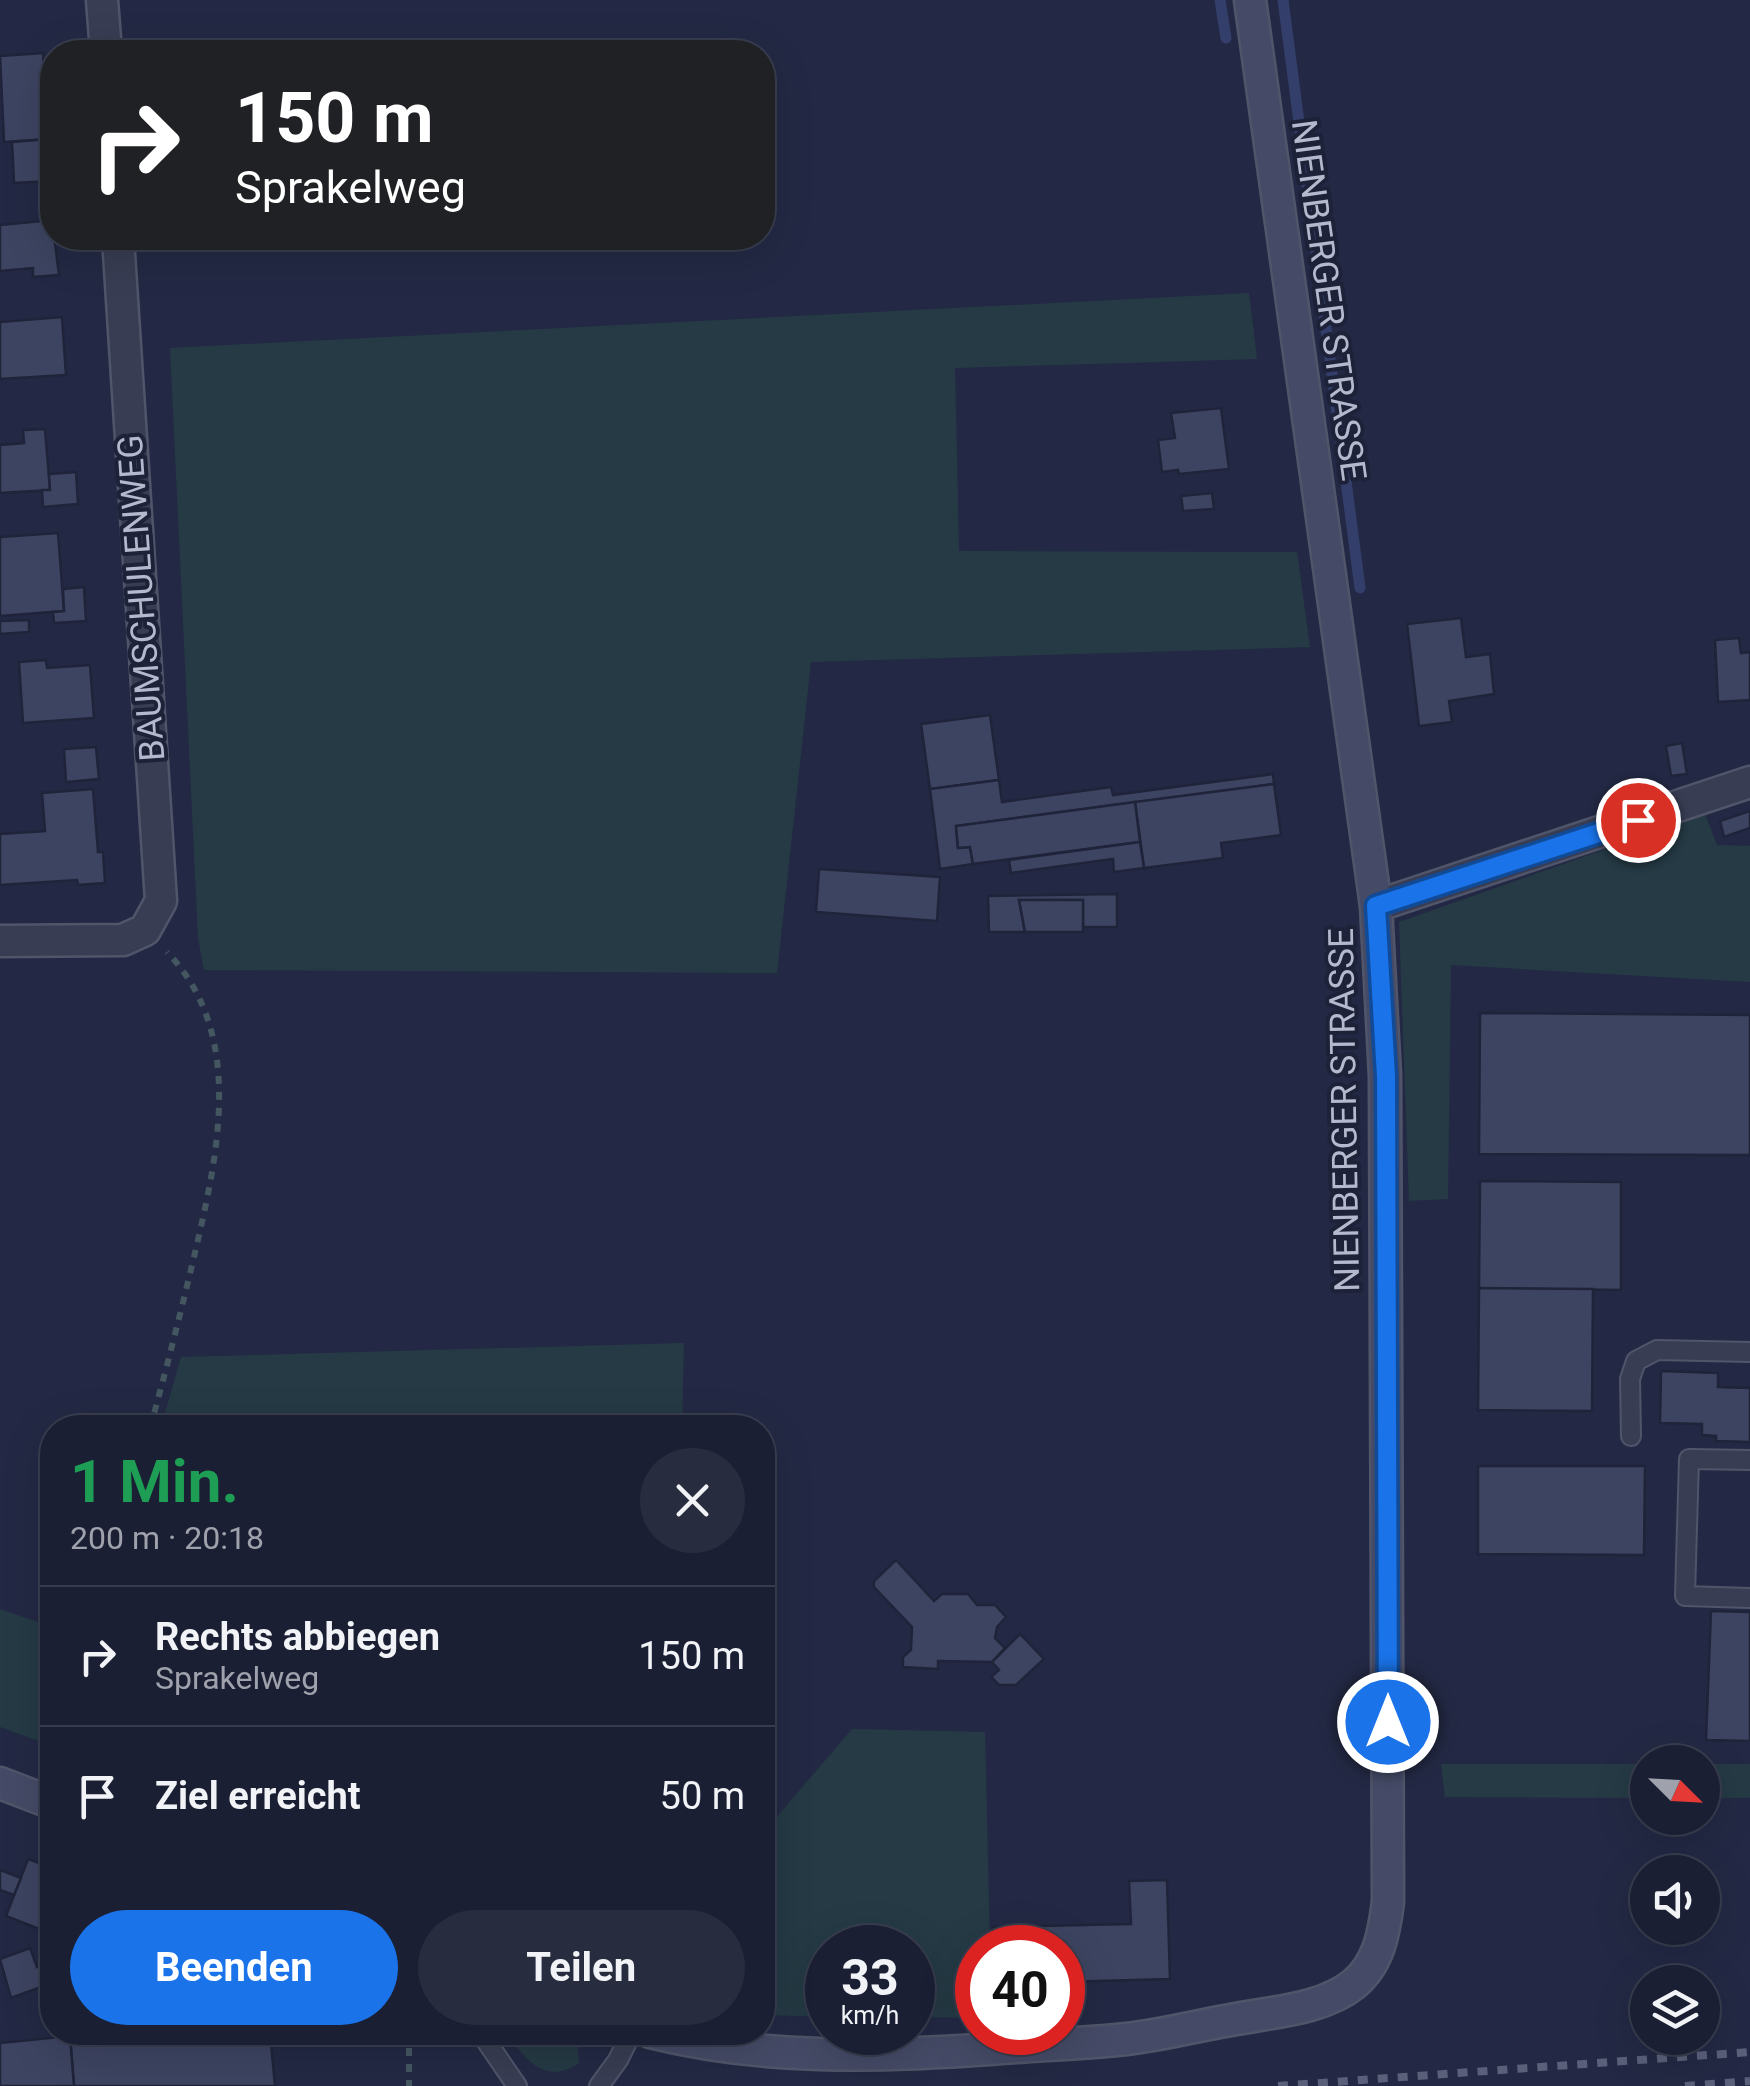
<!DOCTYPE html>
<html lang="de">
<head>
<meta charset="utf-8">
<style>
  :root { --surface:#1a1f33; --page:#272c3f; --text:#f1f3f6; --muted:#9fa2ac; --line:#383d4e; --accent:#1a73e8 }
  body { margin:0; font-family:Roboto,sans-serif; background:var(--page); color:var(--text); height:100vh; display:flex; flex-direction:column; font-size:38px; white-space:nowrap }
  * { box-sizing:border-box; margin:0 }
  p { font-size:32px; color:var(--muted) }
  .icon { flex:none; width:55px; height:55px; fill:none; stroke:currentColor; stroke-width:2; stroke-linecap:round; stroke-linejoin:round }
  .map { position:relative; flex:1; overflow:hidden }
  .sheet { position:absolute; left:40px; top:1415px; width:735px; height:630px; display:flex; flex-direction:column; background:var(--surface); border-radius:40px; box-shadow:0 10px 40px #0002,0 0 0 2px var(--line) }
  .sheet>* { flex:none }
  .banner { position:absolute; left:40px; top:40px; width:735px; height:210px; border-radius:40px; box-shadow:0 10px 40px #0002,0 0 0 2px var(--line); background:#202124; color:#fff; overflow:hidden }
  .needle { width:65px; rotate:114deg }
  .controls { position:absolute; left:1630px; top:1745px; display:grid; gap:20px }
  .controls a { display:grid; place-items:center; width:90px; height:90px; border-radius:50%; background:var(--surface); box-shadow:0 10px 40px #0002,0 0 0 2px var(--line); font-size:50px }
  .speed { position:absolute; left:805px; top:1925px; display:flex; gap:20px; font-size:50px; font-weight:700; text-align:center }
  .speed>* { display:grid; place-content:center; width:130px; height:130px; border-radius:50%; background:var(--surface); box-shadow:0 10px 40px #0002,0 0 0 2px var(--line); line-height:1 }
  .speed small { font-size:25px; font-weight:400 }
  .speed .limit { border:15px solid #d22; background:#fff; color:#111 }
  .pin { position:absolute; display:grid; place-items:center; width:85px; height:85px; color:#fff; margin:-42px; border:5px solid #fff; border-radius:50%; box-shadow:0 2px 10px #0007 }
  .me { position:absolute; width:110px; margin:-55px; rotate:0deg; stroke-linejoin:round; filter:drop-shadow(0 0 8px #0008) }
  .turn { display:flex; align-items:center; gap:35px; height:210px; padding:0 30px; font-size:45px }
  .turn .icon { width:130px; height:130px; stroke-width:2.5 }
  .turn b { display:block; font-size:70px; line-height:85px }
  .round { display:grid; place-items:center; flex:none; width:105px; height:105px; border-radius:52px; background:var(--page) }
  .overview { display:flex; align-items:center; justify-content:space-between; height:170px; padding:0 30px }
  h1 { font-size:60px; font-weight:700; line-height:75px; color:#1e9e55 }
  .button { display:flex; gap:20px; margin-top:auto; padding:20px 30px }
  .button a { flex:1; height:115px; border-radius:60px; background:var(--accent); color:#fff; font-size:40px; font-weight:700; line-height:115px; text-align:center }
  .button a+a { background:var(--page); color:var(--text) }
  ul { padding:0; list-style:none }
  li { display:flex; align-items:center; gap:30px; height:140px; padding:0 30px; border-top:2px solid var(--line) }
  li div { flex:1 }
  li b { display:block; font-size:38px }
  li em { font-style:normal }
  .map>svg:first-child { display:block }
  .green { fill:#253a45 }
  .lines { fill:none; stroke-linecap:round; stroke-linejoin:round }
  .stream { stroke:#343e6a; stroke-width:11 }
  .building { fill:#3d4461; stroke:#1f243a; stroke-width:2.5 }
  .lane-casing { stroke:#50556a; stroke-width:22 }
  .street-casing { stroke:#50556a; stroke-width:35 }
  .secondary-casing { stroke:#50556a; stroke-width:35 }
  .path { stroke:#445761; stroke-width:6; stroke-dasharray:8 8; stroke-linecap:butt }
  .lane { stroke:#383d53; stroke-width:18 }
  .street { stroke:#383d53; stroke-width:30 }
  .secondary { stroke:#454a66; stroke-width:30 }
  .rail { stroke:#5a5f7a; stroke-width:8; stroke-dasharray:10 10; stroke-linecap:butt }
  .route-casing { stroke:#114b97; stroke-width:25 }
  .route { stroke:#1a73e8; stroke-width:18 }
  .labels { text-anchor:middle; stroke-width:8; stroke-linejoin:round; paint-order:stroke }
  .street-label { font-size:35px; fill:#b5b9cd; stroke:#1d2238 }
</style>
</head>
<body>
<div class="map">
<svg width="1750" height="2086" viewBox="0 0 1750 2086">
  <rect width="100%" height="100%" fill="#232944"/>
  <!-- green -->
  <g class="green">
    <polygon points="1249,293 1257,359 955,368 959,551 1297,552 1310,647 811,662 777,973 204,970 198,938 170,348"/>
    <polygon points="1705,814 1717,845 1750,846 1750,982 1451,965 1448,1199 1409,1201 1399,922"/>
    <polygon points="684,1343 682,1427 161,1427 181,1357"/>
    <polygon points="0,1609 52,1627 52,1714 44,1743 0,1727"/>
    <polygon points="852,1729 985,1732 990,1947 978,1948 977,2018 913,2017 912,1948 828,1948 827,2017 763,2015 763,1833"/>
    <polygon points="1441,1764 1647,1764 1647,1798 1445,1797"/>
    <rect x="1703" y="1764" width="47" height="34"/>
    <path d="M507,2033h43l27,10 2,20c-33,23 -54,-3 -72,-30z"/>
  </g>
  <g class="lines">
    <!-- stream -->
    <g class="stream">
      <polyline points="1220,0 1226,38"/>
      <polyline points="1283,0 1360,588"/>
    </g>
  </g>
  <!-- building -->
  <g class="building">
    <polygon points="43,53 49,139 4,142 0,56"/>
    <polygon points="48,139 51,181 14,183 12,142"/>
    <polygon points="52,220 59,275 33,277 33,268 0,271 0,225"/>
    <polygon points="62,317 66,375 0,379 0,322"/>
    <polygon points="1221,408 1229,469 1179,474 1178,470 1162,472 1158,440 1175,438 1171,413"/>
    <polygon points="45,429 50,490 0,493 0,445 24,443 23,430"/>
    <polygon points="76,472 78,504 43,507 42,490 50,490 49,474"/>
    <polygon points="1212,493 1214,509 1183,511 1181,496"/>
    <polygon points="58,533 64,611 0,616 0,537"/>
    <polygon points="84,587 86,621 54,623 53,612 64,611 63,589"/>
    <polygon points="1461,618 1466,657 1490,654 1494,694 1449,701 1452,722 1419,726 1407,624"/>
    <polygon points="29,620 29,632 0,634 0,621"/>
    <polygon points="1739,638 1741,653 1750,652 1750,700 1718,702 1715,640"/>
    <polygon points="46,660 47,668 90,665 94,718 23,723 19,662"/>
    <polygon points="990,715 999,780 930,789 921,724"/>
    <polygon points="1682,743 1687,774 1671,776 1666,746"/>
    <polygon points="96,747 99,779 66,782 64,749"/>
    <polygon points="1273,774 1274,784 956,826 958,848 970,847 973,864 940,869 930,789 999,780 1002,802 1111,787 1113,795"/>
    <polygon points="1274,784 1281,835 1221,843 1223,858 1144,868 1135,802"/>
    <polygon points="93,789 98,852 103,852 105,883 78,885 77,880 0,885 0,834 45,831 42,793"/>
    <polygon points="1135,802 1140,842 973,864 970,847 958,848 956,826"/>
    <polygon points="1750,811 1750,828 1724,837 1720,821"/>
    <polygon points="1140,842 1144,868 1114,872 1113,859 1011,873 1009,860"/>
    <polygon points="819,869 940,877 937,921 816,912"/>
    <polygon points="1117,894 1117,927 1083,927 1083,900 1019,900 1025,932 989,932 988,896"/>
    <polygon points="1019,900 1083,900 1083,932 1025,932"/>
    <polygon points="1480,1013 1750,1015 1750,1155 1479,1154"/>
    <polygon points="1480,1181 1621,1182 1621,1290 1479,1288"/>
    <polygon points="1479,1288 1593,1289 1592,1411 1478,1410"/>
    <polygon points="1661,1371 1718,1373 1718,1387 1750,1388 1750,1442 1716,1441 1716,1436 1702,1435 1702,1424 1660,1423"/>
    <polygon points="1478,1466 1645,1466 1644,1555 1478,1554"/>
    <polygon points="896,1560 934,1601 942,1594 968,1594 977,1605 995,1605 1006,1617 997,1627 995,1638 1005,1648 992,1662 938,1661 938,1669 903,1667 903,1657 911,1650 912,1627 874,1587 874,1581"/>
    <polygon points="1711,1611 1750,1612 1750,1741 1706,1740"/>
    <polygon points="1020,1634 1044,1659 1016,1685 999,1685 991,1677 999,1670 992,1662"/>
    <polygon points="28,1859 50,1867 52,1863 52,1934 6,1916"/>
    <polygon points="0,1870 21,1878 14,1895 0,1890"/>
    <polygon points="1167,1880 1170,1979 1062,1982 1062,1948 994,1948 993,1927 1131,1924 1129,1881"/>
    <polygon points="30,1948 37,1967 46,1963 52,1983 11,1998 0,1959"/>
    <polygon points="109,2032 270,2032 275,2086 74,2086 70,2036"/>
    <polygon points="70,2036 74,2086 0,2086 0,2043"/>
  </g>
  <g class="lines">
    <!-- lane casing -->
    <g class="lane-casing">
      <g id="lane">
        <polyline points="1631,1436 1630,1379 1636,1361 1657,1350 1750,1352"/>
        <polyline points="1750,1460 1689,1459 1685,1596 1750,1598"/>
        <polyline points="480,2032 517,2086"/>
        <polyline points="599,2086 618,2060 632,2032"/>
      </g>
    </g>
    <!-- street casing -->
    <g class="street-casing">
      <g id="street">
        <polyline points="102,0 106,52"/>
        <polyline points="1376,906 1750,782"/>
        <polyline points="0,941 123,940 145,930 161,901 118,238"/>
      </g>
    </g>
    <!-- secondary casing -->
    <g class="secondary-casing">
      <g id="secondary">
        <polyline points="0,1783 52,1803"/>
        <path d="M650,2032c111,28 226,25 340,17 45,-4 91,-5 136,-10 35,-4 70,-13 105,-19 39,-8 91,-10 123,-36 25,-21 30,-51 34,-82l-3,-826 -9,-170 -126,-906"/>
      </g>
    </g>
    <!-- path -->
    <g class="path">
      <path d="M150,1428c16,-57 30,-113 44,-171 23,-99 53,-222 -27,-305"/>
      <polyline points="409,2032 409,2086"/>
    </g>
    <!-- lane -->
    <use href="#lane" class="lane"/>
    <!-- street -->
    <use href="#street" class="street"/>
    <!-- secondary -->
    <use href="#secondary" class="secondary"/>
    <!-- rail -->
    <g class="rail">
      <polyline points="1278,2086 1750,2052"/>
      <polyline points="1685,2086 1750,2081"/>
    </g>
  </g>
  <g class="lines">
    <!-- route casing -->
    <g class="route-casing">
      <polyline id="route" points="1388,1722 1386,1076 1376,906 1638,820"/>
    </g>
    <!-- route -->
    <use href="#route" class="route"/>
  </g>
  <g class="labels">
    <!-- street labels -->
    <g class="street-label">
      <text transform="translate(1329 300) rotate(82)" y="12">NIENBERGER STRASSE</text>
      <text transform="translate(141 598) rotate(-94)" y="12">BAUMSCHULENWEG</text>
      <text transform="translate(1344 1110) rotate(-91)" y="12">NIENBERGER STRASSE</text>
    </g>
  </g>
</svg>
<div class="controls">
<a><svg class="needle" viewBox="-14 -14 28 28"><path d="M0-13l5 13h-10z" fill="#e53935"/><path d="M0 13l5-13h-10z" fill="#9fa2ac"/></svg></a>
<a><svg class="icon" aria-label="sound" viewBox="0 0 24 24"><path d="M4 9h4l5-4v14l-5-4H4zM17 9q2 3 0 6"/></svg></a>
<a><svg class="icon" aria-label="layers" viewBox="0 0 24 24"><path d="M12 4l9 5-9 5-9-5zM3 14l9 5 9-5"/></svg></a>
</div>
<div class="speed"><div>33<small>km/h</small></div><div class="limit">40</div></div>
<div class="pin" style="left:1638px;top:820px;background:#d93025"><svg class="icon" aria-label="arrive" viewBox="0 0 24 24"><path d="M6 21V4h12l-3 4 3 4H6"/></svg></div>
<svg class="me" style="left:1388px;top:1722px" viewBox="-20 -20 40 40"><circle r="17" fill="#1a73e8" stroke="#fff" stroke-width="3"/><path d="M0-11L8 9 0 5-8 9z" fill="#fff"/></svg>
<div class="banner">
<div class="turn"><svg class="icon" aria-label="right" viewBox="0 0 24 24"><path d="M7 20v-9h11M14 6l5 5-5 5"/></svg><div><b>150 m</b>Sprakelweg</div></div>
</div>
<section class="sheet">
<div class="overview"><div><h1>1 Min.</h1><p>200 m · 20:18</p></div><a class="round"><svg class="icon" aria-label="close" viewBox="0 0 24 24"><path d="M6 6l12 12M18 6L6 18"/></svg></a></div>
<ul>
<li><svg class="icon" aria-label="right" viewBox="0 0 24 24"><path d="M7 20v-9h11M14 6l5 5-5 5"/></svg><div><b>Rechts abbiegen</b><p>Sprakelweg</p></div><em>150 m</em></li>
<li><svg class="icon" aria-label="arrive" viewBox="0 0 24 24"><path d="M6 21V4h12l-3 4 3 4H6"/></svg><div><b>Ziel erreicht</b></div><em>50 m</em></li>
</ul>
<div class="button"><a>Beenden</a><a>Teilen</a></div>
</section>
</div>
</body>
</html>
